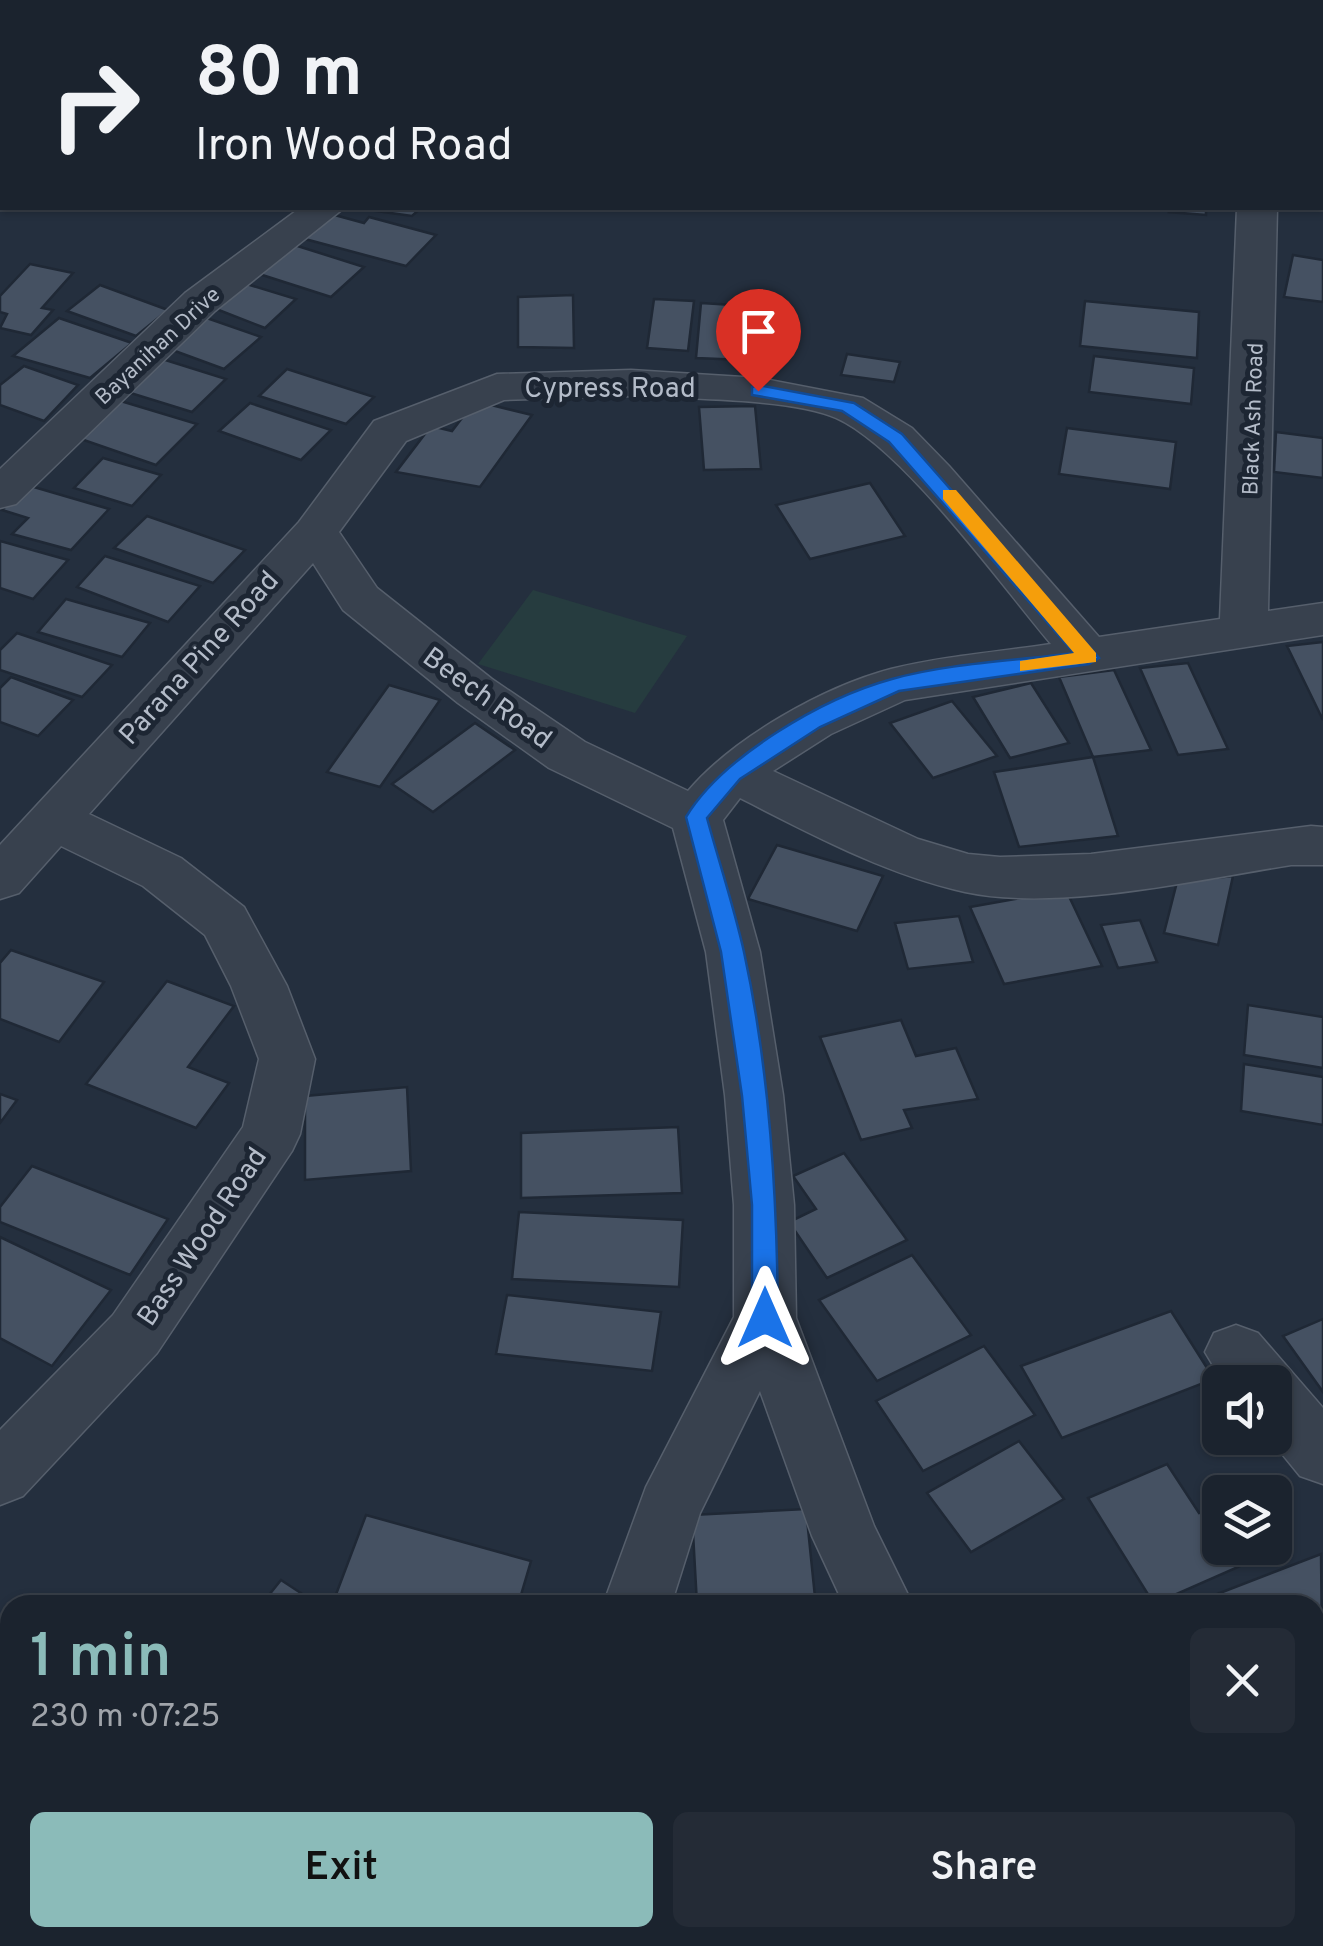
<!DOCTYPE html>
<html lang="en">
<head>
<meta charset="utf-8">
<style>
  :root { --surface:#1b232e; --page:#242b36; --text:#f1f3f6; --muted:#a0a4aa; --line:#39404a; --accent:#8bbbb9 }
  body { margin:0; font-family:Overpass,sans-serif; background:var(--page); color:var(--text); height:100vh; display:flex; flex-direction:column; font-size:38px; white-space:nowrap }
  * { box-sizing:border-box; margin:0 }
  p { font-size:32px; color:var(--muted) }
  .icon { flex:none; width:55px; height:55px; fill:none; stroke:currentColor; stroke-width:2; stroke-linecap:round; stroke-linejoin:round }
  .map { position:relative; flex:1; overflow:hidden }
  .panel { position:absolute; left:0px; top:1595px; width:1325px; height:352px; display:flex; flex-direction:column; background:var(--surface); border-radius:30px 30px 0 0; box-shadow:0 2px 8px #0004,0 0 0 2px var(--line) }
  .panel>* { flex:none }
  .hud { position:absolute; left:0px; top:0px; width:1325px; height:210px; box-shadow:0 2px 8px #0004,0 0 0 2px var(--line); background:#1b232e; color:var(--text); overflow:hidden }
  .buttons { position:absolute; left:1202px; top:1365px; display:grid; gap:20px }
  .buttons a { display:grid; place-items:center; width:90px; height:90px; border-radius:15px; background:var(--surface); box-shadow:0 2px 8px #0004,0 0 0 2px var(--line); font-size:50px }
  .pin { position:absolute; display:grid; place-items:center; width:85px; height:85px; color:#fff; margin:-102px -42px; border-radius:50% 50% 50% 0; rotate:-45deg; box-shadow:0 0 10px #0007 }
  .pin .icon { rotate:45deg }
  .me { position:absolute; width:110px; margin:-55px; rotate:0deg; stroke-linejoin:round; filter:drop-shadow(0 0 8px #0008) }
  .turn { display:flex; align-items:center; gap:35px; height:210px; padding:0 30px; font-size:45px }
  .turn .icon { width:130px; height:130px; stroke-width:2.5 }
  .turn b { display:block; font-size:70px; line-height:85px }
  .round { display:grid; place-items:center; flex:none; width:105px; height:105px; border-radius:15px; background:var(--page) }
  .head { display:flex; align-items:center; justify-content:space-between; height:170px; padding:0 30px }
  h1 { font-size:60px; font-weight:600; line-height:75px; color:var(--accent) }
  .button { display:flex; gap:20px; margin-top:auto; padding:20px 30px }
  .button a { flex:1; height:115px; border-radius:15px; background:var(--accent); color:#111; font-size:40px; font-weight:600; line-height:115px; text-align:center }
  .button a+a { background:var(--page); color:var(--text) }
  .map>svg:first-child { display:block }
  .green { fill:#263c3f }
  .lines { fill:none; stroke-linecap:round; stroke-linejoin:round }
  .stream { fill:#394c67; fill-rule:evenodd }
  .building { fill:#455162; stroke:#1f2835; stroke-width:2.5 }
  .minor-casing { stroke:#565f6c; stroke-width:3 }
  .minor { fill:#38414e; fill-rule:evenodd }
  .route { fill:#1a73e8; stroke:#114b97; stroke-width:2.5 }
  .slow { fill:#f59e0b }
  .labels { text-anchor:middle; stroke-width:10; stroke-linejoin:round; paint-order:stroke }
  .far-street-label { font-size:22px; fill:#b4bcc9; stroke:#1d2633 }
  .street-label { font-size:28px; fill:#b4bcc9; stroke:#1d2633 }
</style>
</head>
<body>
<div class="map">
<svg width="1323" height="1946" viewBox="0 0 1323 1946">
  <rect width="100%" height="100%" fill="#242f3e"/>
  <!-- green -->
  <polygon class="green" points="533,590 687,636 635,713 478,664"/>
  <g class="lines">
    <!-- stream -->
    <polygon class="stream" points="984,0 998,0 995,2 983,2"/>
  </g>
  <!-- building -->
  <g class="building">
    <polygon points="355,208 421,208 412,216"/>
    <polygon points="1170,208 1206,208 1206,215 1169,212"/>
    <polygon points="331,214 364,223 369,217 436,235 406,266 305,239"/>
    <polygon points="288,243 364,267 331,297 253,272"/>
    <polygon points="1293,255 1323,260 1323,302 1284,297"/>
    <polygon points="30,264 73,273 42,308 53,310 31,335 0,328 7,314 0,312 0,296"/>
    <polygon points="240,282 296,299 265,328 211,307"/>
    <polygon points="100,285 168,310 136,336 67,311"/>
    <polygon points="573,295 574,348 518,347 518,297"/>
    <polygon points="654,299 694,301 688,351 647,348"/>
    <polygon points="1085,301 1199,312 1197,358 1080,346"/>
    <polygon points="701,303 749,306 744,360 696,358"/>
    <polygon points="201,316 261,337 224,369 164,347"/>
    <polygon points="59,318 132,343 90,378 13,356"/>
    <polygon points="847,354 900,362 894,382 841,375"/>
    <polygon points="1094,356 1194,368 1191,404 1089,392"/>
    <polygon points="159,358 226,379 192,412 124,391"/>
    <polygon points="24,366 78,385 44,421 0,405 0,385"/>
    <polygon points="287,369 374,397 346,424 259,396"/>
    <polygon points="114,399 197,424 156,465 75,437"/>
    <polygon points="475,401 532,415 480,487 396,472 431,426 452,431"/>
    <polygon points="250,403 331,430 301,460 219,431"/>
    <polygon points="755,406 761,469 704,470 699,407"/>
    <polygon points="1067,428 1176,442 1170,489 1059,474"/>
    <polygon points="1276,432 1323,438 1323,478 1274,472"/>
    <polygon points="103,458 161,475 132,506 74,488"/>
    <polygon points="870,483 905,536 810,559 776,505"/>
    <polygon points="27,485 109,509 71,550 12,534 28,518 2,510"/>
    <polygon points="147,516 245,550 213,583 114,548"/>
    <polygon points="0,541 68,560 33,599 0,588"/>
    <polygon points="105,556 200,586 168,622 77,587"/>
    <polygon points="66,599 150,623 122,657 38,632"/>
    <polygon points="17,633 112,665 82,697 0,670 0,650"/>
    <polygon points="1323,642 1323,720 1287,646"/>
    <polygon points="1188,663 1228,749 1178,755 1140,668"/>
    <polygon points="1114,670 1151,750 1093,757 1059,677"/>
    <polygon points="11,677 73,700 38,736 0,722 0,688"/>
    <polygon points="1031,683 1069,743 1010,758 973,697"/>
    <polygon points="389,685 440,700 380,787 327,772"/>
    <polygon points="952,701 997,756 933,778 890,723"/>
    <polygon points="475,723 515,750 433,812 392,784"/>
    <polygon points="1093,757 1118,836 1019,847 994,772"/>
    <polygon points="777,845 883,876 857,931 748,899"/>
    <polygon points="1233,876 1218,945 1164,933 1177,882"/>
    <polygon points="1066,890 1102,966 1004,984 970,907"/>
    <polygon points="959,916 973,962 908,969 895,923"/>
    <polygon points="1140,920 1157,962 1118,968 1101,925"/>
    <polygon points="11,950 104,982 59,1042 0,1019 0,963"/>
    <polygon points="167,981 234,1006 188,1067 229,1083 196,1128 86,1084"/>
    <polygon points="1248,1005 1323,1017 1323,1068 1244,1055"/>
    <polygon points="901,1020 916,1056 956,1048 978,1099 904,1110 912,1128 861,1140 820,1037"/>
    <polygon points="1244,1064 1323,1077 1323,1125 1241,1111"/>
    <polygon points="407,1087 411,1171 305,1180 305,1096"/>
    <polygon points="0,1094 17,1100 0,1123"/>
    <polygon points="678,1127 682,1193 521,1198 521,1133"/>
    <polygon points="844,1153 907,1240 827,1278 789,1222 816,1209 793,1176"/>
    <polygon points="32,1166 168,1219 130,1275 0,1222 0,1207"/>
    <polygon points="519,1212 683,1220 679,1287 512,1279"/>
    <polygon points="0,1237 111,1290 52,1366 0,1338"/>
    <polygon points="912,1255 971,1335 877,1381 819,1300"/>
    <polygon points="507,1295 661,1312 652,1371 496,1354"/>
    <polygon points="1171,1311 1214,1379 1062,1438 1021,1366"/>
    <polygon points="1323,1319 1323,1392 1283,1336"/>
    <polygon points="984,1346 1035,1415 923,1471 876,1401"/>
    <polygon points="1019,1441 1064,1499 971,1552 927,1493"/>
    <polygon points="1167,1464 1199,1513 1220,1507 1220,1548 1246,1548 1254,1560 1154,1604 1088,1498"/>
    <polygon points="806,1509 815,1597 697,1604 692,1515"/>
    <polygon points="366,1515 531,1561 518,1605 332,1605"/>
    <polygon points="1321,1554 1323,1728 1315,1731 1315,1605 1194,1603"/>
    <polygon points="281,1580 319,1605 261,1605"/>
    <rect x="1315" y="1753" width="8" height="59"/>
    <polygon points="1315,1828 1323,1829 1323,1902 1315,1902"/>
    <polygon points="496,1938 538,1938 543,1946 483,1946"/>
  </g>
  <g class="lines">
    <!-- minor casing -->
    <g class="minor-casing">
      <g id="minor">
        <polygon points="1246,0 1282,0 1282,2 1247,2"/>
        <polygon points="2,22 2,44 0,45 0,23"/>
        <polygon points="300,208 344,208 215,311 16,504 0,508 0,469 185,293"/>
        <path d="M1237,208h40l-9,403 55,-8v32l-418,65 -74,34 -58,37 145,68 50,15 32,3 91,-3 220,-28 12,1v38h-32c-95,15 -233,47 -326,27 -80,-18 -152,-57 -225,-94l-17,22 37,132 23,143 11,110 2,113 78,208 39,79h-69l-32,-69 -52,-145 -60,122 -29,92h-68l43,-118 88,-170v-112l-9,-110 -19,-143 -33,-124 -124,-60 -91,-65 -115,-93 -30,-47 -224,251 92,44 63,49 43,79 28,73 -15,75 -8,17 -135,202 -134,143 -23,9v-75l113,-115 130,-188 16,-68 -28,-73 -26,-51 -62,-49 -82,-40 -42,47 -19,6v-54l299,-323 75,-101 123,-47 134,-4 128,8 104,20 49,30 37,38 150,171 121,-18zM631,396c52,3 160,2 205,22 67,30 165,167 215,226 -52,8 -108,12 -160,25 -68,18 -158,69 -203,122l-103,-49 -93,-63 -115,-91 -38,-56 67,-91 98,-41z"/>
        <polygon points="1236,1325 1258,1333 1323,1408 1323,1484 1300,1476 1269,1438 1275,1438 1275,1382 1223,1382 1205,1352 1214,1333"/>
        <polygon points="352,1938 438,1938 435,1946 349,1946"/>
        <polygon points="981,1938 1055,1938 1056,1946 982,1946"/>
      </g>
    </g>
    <!-- minor -->
    <use href="#minor" class="minor"/>
  </g>
  <!-- route -->
  <path class="route" d="M758,385l96,18 48,31 197,224 -10,6 -190,27 -79,36 -80,52 -33,39c12,44 27,89 37,134 26,120 33,244 34,366l-13,11 -13,-11v-113l-10,-109 -21,-144 -35,-135c37,-61 137,-119 206,-138 57,-16 123,-18 182,-26l-185,-211 -47,-31 -90,-16v-8z"/>
  <!-- slow -->
  <polygon class="slow" points="943,490 956,490 1096,653 1096,662 1020,671 1020,661 1074,653 943,499"/>
  <g class="labels">
    <!-- far-street labels -->
    <g class="far-street-label">
      <text transform="translate(157 345) rotate(-43)" y="8">Bayanihan Drive</text>
      <text transform="translate(1252 419) rotate(-88)" y="8">Black Ash Road</text>
    </g>
    <!-- street labels -->
    <g class="street-label">
      <text x="610" y="397">Cypress Road</text>
      <text transform="translate(198 657) rotate(-48)" y="10">Parana Pine Road</text>
      <text transform="translate(488 697) rotate(36)" y="10">Beech Road</text>
      <text transform="translate(201 1236) rotate(-56)" y="10">Bass Wood Road</text>
    </g>
  </g>
</svg>
<div class="buttons">
<a><svg class="icon" aria-label="sound" viewBox="0 0 24 24"><path d="M4 9h4l5-4v14l-5-4H4zM17 9q2 3 0 6"/></svg></a>
<a><svg class="icon" aria-label="layers" viewBox="0 0 24 24"><path d="M12 4l9 5-9 5-9-5zM3 14l9 5 9-5"/></svg></a>
</div>
<div class="pin" style="left:758px;top:391px;background:#d93025"><svg class="icon" aria-label="arrive" viewBox="0 0 24 24"><path d="M6 21V4h12l-3 4 3 4H6"/></svg></div>
<svg class="me" style="left:765px;top:1318px" viewBox="-20 -20 40 40"><path d="M0-17L14 15 0 8-14 15z" fill="#1a73e8" stroke="#fff" stroke-width="4"/></svg>
<div class="hud">
<div class="turn"><svg class="icon" aria-label="right" viewBox="0 0 24 24"><path d="M7 20v-9h11M14 6l5 5-5 5"/></svg><div><b>80 m</b>Iron Wood Road</div></div>
</div>
<section class="panel">
<div class="head"><div><h1>1 min</h1><p>230 m · 07:25</p></div><a class="round"><svg class="icon" aria-label="close" viewBox="0 0 24 24"><path d="M6 6l12 12M18 6L6 18"/></svg></a></div>
<div class="button"><a>Exit</a><a>Share</a></div>
</section>
</div>
</body>
</html>
